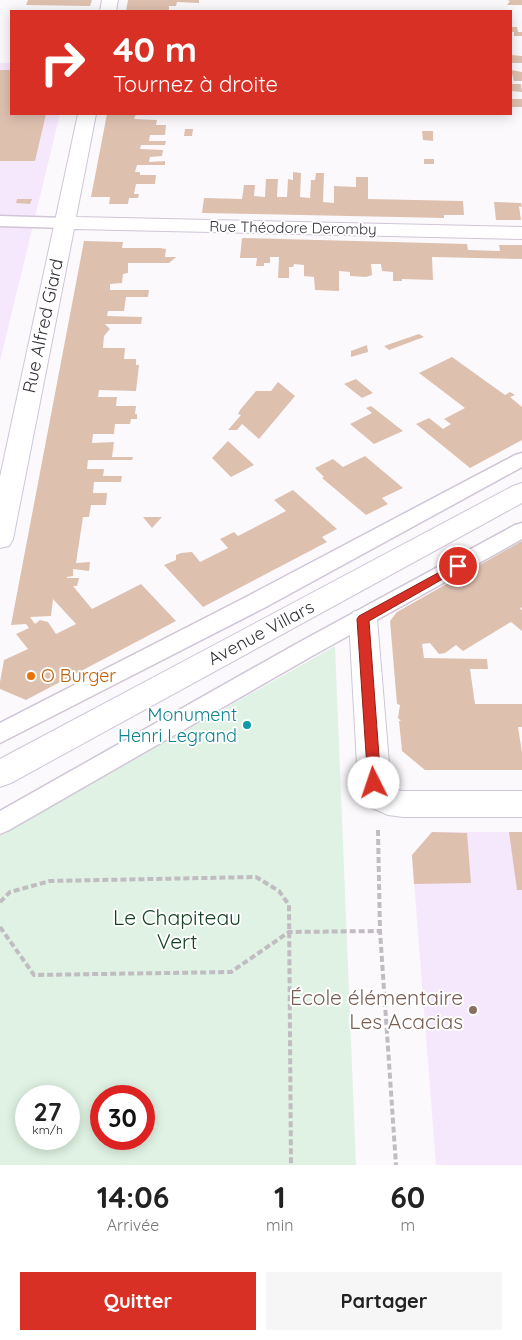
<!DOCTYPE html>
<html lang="fr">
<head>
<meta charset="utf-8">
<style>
  :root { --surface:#fff; --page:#f6f6f6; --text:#222; --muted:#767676; --accent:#d93025 }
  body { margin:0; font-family:Quicksand,sans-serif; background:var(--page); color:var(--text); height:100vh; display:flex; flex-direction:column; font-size:19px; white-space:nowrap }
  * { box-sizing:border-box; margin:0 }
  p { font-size:16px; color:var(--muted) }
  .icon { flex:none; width:28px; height:28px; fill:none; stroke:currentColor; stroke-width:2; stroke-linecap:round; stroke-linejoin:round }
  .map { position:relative; height:1165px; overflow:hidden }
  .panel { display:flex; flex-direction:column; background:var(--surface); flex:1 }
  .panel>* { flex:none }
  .top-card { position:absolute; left:10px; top:10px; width:502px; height:105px; border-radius:0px; box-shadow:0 2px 12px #0003; background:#d93025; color:#fff; overflow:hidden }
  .speed { position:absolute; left:15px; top:1085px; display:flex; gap:10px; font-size:25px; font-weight:700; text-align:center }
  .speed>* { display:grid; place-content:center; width:65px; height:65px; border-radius:50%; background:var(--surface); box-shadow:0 2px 12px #0003; line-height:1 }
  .speed small { font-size:12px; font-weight:400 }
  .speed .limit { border:8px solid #d22; background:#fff; color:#111 }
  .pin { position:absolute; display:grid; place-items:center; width:42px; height:42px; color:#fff; margin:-21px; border:2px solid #fff; border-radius:50%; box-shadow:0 1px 5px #0007 }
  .me { position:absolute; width:55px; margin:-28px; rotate:356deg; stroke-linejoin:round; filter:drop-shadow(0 0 4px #0008) }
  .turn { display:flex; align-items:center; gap:18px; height:105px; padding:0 20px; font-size:22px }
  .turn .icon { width:65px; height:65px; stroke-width:2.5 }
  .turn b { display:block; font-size:35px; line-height:42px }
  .eta { display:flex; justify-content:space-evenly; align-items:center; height:85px; text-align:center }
  .eta b { font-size:30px; font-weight:700; line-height:35px }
  .action { display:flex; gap:10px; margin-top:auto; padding:10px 20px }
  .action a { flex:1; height:58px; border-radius:0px; background:var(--accent); color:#fff; font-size:20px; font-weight:700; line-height:58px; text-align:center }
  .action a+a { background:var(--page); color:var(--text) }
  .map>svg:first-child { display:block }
  .built { fill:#f5e8fc }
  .green { fill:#dff2e3; fill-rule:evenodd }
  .building { fill:#dec0af; fill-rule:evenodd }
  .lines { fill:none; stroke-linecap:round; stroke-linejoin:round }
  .service-casing { stroke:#d0c5d7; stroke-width:3 }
  .minor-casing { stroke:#d0c5d7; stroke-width:2 }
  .secondary-casing { stroke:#d0c5d7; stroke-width:2 }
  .path { stroke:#c0bcc1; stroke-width:4; stroke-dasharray:6 3; stroke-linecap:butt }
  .service { fill:#fff; fill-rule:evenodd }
  .minor { fill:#fff; fill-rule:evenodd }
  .secondary { fill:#fff; fill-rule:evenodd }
  .route { fill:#d93025; stroke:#8d1f18 }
  .food-dot { fill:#e8710a; stroke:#fff; stroke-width:2 }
  .culture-dot { fill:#0f9aa8; stroke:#fff; stroke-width:2 }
  .education-dot { fill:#8d6e63; stroke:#fff; stroke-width:2 }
  .labels { text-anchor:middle; stroke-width:4; stroke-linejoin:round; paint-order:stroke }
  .far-street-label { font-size:15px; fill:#332f36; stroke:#fff }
  .street-label { font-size:18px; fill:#332f36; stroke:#fff }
  .food-label { font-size:18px; fill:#c56008; stroke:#fff; text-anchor:start }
  .culture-label { font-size:18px; fill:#0d838f; stroke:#fff; text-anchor:end }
  .near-park-label { font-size:21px; fill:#144225; stroke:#fff }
  .near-education-label { font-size:21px; fill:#785e54; stroke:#fff; text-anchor:end }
</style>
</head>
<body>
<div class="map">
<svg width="522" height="1165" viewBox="0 0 522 1165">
  <rect width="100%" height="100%" fill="#fcf9fd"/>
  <!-- built -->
  <g class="built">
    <polygon points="0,63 11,63 11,114 60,114 0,361"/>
    <polygon points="432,832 522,832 522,1165 436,1165 412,855"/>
  </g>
  <!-- green -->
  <path class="green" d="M335,646l21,519h-356v-329zM69,1096v43h-43v-43zM144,1096v43h-43v-43z"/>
  <!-- building -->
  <g class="building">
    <polygon points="28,0 92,0 90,6 26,5"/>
    <polygon points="128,0 199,0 199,3 177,2 176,6 169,6 169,10 165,11 126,11"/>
    <polygon points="507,0 522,0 522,5 507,5 510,1"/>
    <polygon points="511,27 517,27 518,32 522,32 522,36 514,36 514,32 511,32"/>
    <polygon points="511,55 522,56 522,63 511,63"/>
    <polygon points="0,70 11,70 11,114 46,114 35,161 0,161"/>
    <polygon points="511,70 522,72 522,81 514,81"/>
    <polygon points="511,84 521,84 522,92 511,91"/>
    <polygon points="511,99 522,99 522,107 512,107"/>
    <polygon points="107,114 136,114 134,119 157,120 156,125 166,125 165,135 150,135 149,141 166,141 165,145 141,145 140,149 163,150 162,156 150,157 149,162 165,161 165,165 137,165 135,172 140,172 140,175 156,175 155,184 136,184 134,194 139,194 138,198 129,198 128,204 109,204 110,197 91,197"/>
    <polygon points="185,129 193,129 192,136 184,136"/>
    <polygon points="422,131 433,131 433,141 423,140"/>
    <rect x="424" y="159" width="10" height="5"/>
    <polygon points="293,172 301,173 300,197 310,198 311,180 315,180 316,173 324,173 323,202 334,203 334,186 356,187 356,177 368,177 368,199 463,201 464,215 444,215 444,218 202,213 204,198 242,199 244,185 255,185 254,196 265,197 266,179 278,179 277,197 287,197 288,179 293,180"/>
    <polygon points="17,199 32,199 30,204 16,203"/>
    <polygon points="494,202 521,203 522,207 519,206 521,220 496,220"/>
    <polygon points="242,238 467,244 468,250 500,251 499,245 522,245 522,259 432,257 433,280 402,279 402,281 393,281 393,272 382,271 381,264 371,264 372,275 366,277 350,276 350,272 339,271 339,291 315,290 314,277 304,276 304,265 294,264 293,267 289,267 289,278 278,278 279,257 270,257 270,263 264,263 264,266 256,266 257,258 240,258"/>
    <path d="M84,241l39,1 -1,6h38l6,1 -1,8h11l-7,6h-41v10l-5,1 -1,9 -12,1v6h39l-1,7h-22l-2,14h-16l-1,5 35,1 -1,7h-36l5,5 -6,7 -1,12h22l-1,11h12v6h3l-3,26 -37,-1 -1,7h19l-1,9h20l-1,8h2v5h-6l-1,5h-15l-1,10h-21l-1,9 22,-1 -2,15h21l-1,3h-44l-1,9h17l-1,7h19l-1,6h-27l-1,11h14l-1,12h-15l-2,12h-6l-7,46 14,-1 -1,9 -16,-2v7l-6,1v1h12l-2,8h-4l19,23 49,-25 35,37 -150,79 -26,-11v-7l4,-22 24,-11 -12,-15 13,-6 -3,-4 -15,1zM53,599l23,25 -20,10 -8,-12 -8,-2 -5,4 -5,-7 21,-1z"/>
    <polygon points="419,334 424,337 389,350 384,346"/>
    <polygon points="367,345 368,352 351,357 351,351"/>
    <polygon points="452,357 505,395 510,392 515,395 510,397 522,407 522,440 470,468 416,424 429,418 443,429 451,424 444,419 465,408 419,373"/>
    <polygon points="356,379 373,393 362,398 344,384"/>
    <polygon points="278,382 295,396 259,439 242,424 237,430 228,430 241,415 238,414 240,410 256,391 271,391"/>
    <polygon points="371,406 403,431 374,444 350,424 372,413 366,408"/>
    <polygon points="228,441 254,465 231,477 212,458"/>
    <polygon points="365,456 403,488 382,498 388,504 366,515 322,478 324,477 315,468 333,459 343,467"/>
    <polygon points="293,490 337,529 322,537 327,542 203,607 164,565 176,560 176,555 181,553 192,552 200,562 228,548 220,539 234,532 238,536 286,511 274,500"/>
    <polygon points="143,517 162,517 152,528"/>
    <polygon points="522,541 522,607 520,609 522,610 522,631 511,622 463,651 456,645 445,653 439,654 430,643 422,644 424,658 487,659 488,669 470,669 475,704 522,704 522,727 518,727 522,752 522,770 425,770 402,751 399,721 401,721 398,718 400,705 397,704 390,621 397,612"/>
    <polygon points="432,832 467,833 471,883 414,884 412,855"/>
    <polygon points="509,832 522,832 522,890 517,890"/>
  </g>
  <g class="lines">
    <!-- service casing -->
    <g class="service-casing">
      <g id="service">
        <polygon points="0,216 65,218 71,220 73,223 71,226 65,228 0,226"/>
        <polygon points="522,453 522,467 264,608 0,743 0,723 248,596 515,455"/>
        <polygon points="522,523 522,539 312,656 9,830 0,834 0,811 296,644 515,525"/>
      </g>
    </g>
    <!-- minor casing -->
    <g class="minor-casing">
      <g id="minor">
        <polygon points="102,0 118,0 116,11 100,11"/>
        <polygon points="78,114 96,114 76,217 522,227 522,239 74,229 13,539 9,546 0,548 0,477"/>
        <polygon points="363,609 373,612 377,619 391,787 394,790 403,791 522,791 522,817 403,817 388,815 370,807 358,783 349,619 353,612"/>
      </g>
    </g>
    <!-- secondary casing -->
    <g class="secondary-casing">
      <polygon id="secondary" points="522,483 522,503 11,783 0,787 0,759 513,486"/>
    </g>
    <!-- path -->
    <g class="path">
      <polyline points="378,830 380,931 396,1165"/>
      <polyline points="0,902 10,892 50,881 256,877 279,891 289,905 291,1165"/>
      <polyline points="0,927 34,975 231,972 289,932 380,931"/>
    </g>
    <!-- service -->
    <use href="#service" class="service"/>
    <!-- minor -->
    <use href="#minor" class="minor"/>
    <!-- secondary -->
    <use href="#secondary" class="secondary"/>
  </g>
  <!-- route -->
  <polygon class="route" points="458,562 464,566 462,568 369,621 381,783 379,787 374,789 370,787 368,783 357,619 359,616"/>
  <!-- markers -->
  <circle class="food-dot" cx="31" cy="676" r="5"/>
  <circle class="culture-dot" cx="247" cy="725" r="5"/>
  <circle class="education-dot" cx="473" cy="1010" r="5"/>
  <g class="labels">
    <!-- far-street labels -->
    <g class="far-street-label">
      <text transform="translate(293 228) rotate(1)" y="5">Rue Théodore Deromby</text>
    </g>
    <!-- street labels -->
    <g class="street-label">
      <text transform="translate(43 326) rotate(-78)" y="6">Rue Alfred Giard</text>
      <text transform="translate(261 633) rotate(-28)" y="6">Avenue Villars</text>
    </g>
    <!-- food labels -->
    <g class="food-label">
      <text x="41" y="682">O Burger</text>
    </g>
    <!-- culture labels -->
    <g class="culture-label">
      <text x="237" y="721">Monument<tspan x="237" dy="21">Henri Legrand</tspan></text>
    </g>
    <!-- near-park labels -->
    <g class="near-park-label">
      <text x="177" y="925">Le Chapiteau<tspan x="177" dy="24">Vert</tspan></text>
    </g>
    <!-- near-education labels -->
    <g class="near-education-label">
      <text x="463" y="1005">École élémentaire<tspan x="463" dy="24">Les Acacias</tspan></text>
    </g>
  </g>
</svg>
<div class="speed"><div>27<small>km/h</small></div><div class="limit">30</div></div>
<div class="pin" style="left:458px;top:566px;background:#d93025"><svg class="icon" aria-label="arrive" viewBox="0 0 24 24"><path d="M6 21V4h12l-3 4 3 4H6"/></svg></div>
<svg class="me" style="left:374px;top:783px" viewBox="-20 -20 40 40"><circle r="19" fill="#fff"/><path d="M0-13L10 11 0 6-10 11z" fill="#d93025"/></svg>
<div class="top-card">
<div class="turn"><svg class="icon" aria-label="right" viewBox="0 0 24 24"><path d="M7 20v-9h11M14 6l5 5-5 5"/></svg><div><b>40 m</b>Tournez à droite</div></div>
</div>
</div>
<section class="panel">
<div class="eta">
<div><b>14:06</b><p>Arrivée</p></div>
<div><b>1</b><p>min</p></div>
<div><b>60</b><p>m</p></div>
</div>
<div class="action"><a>Quitter</a><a>Partager</a></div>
</section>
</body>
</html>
